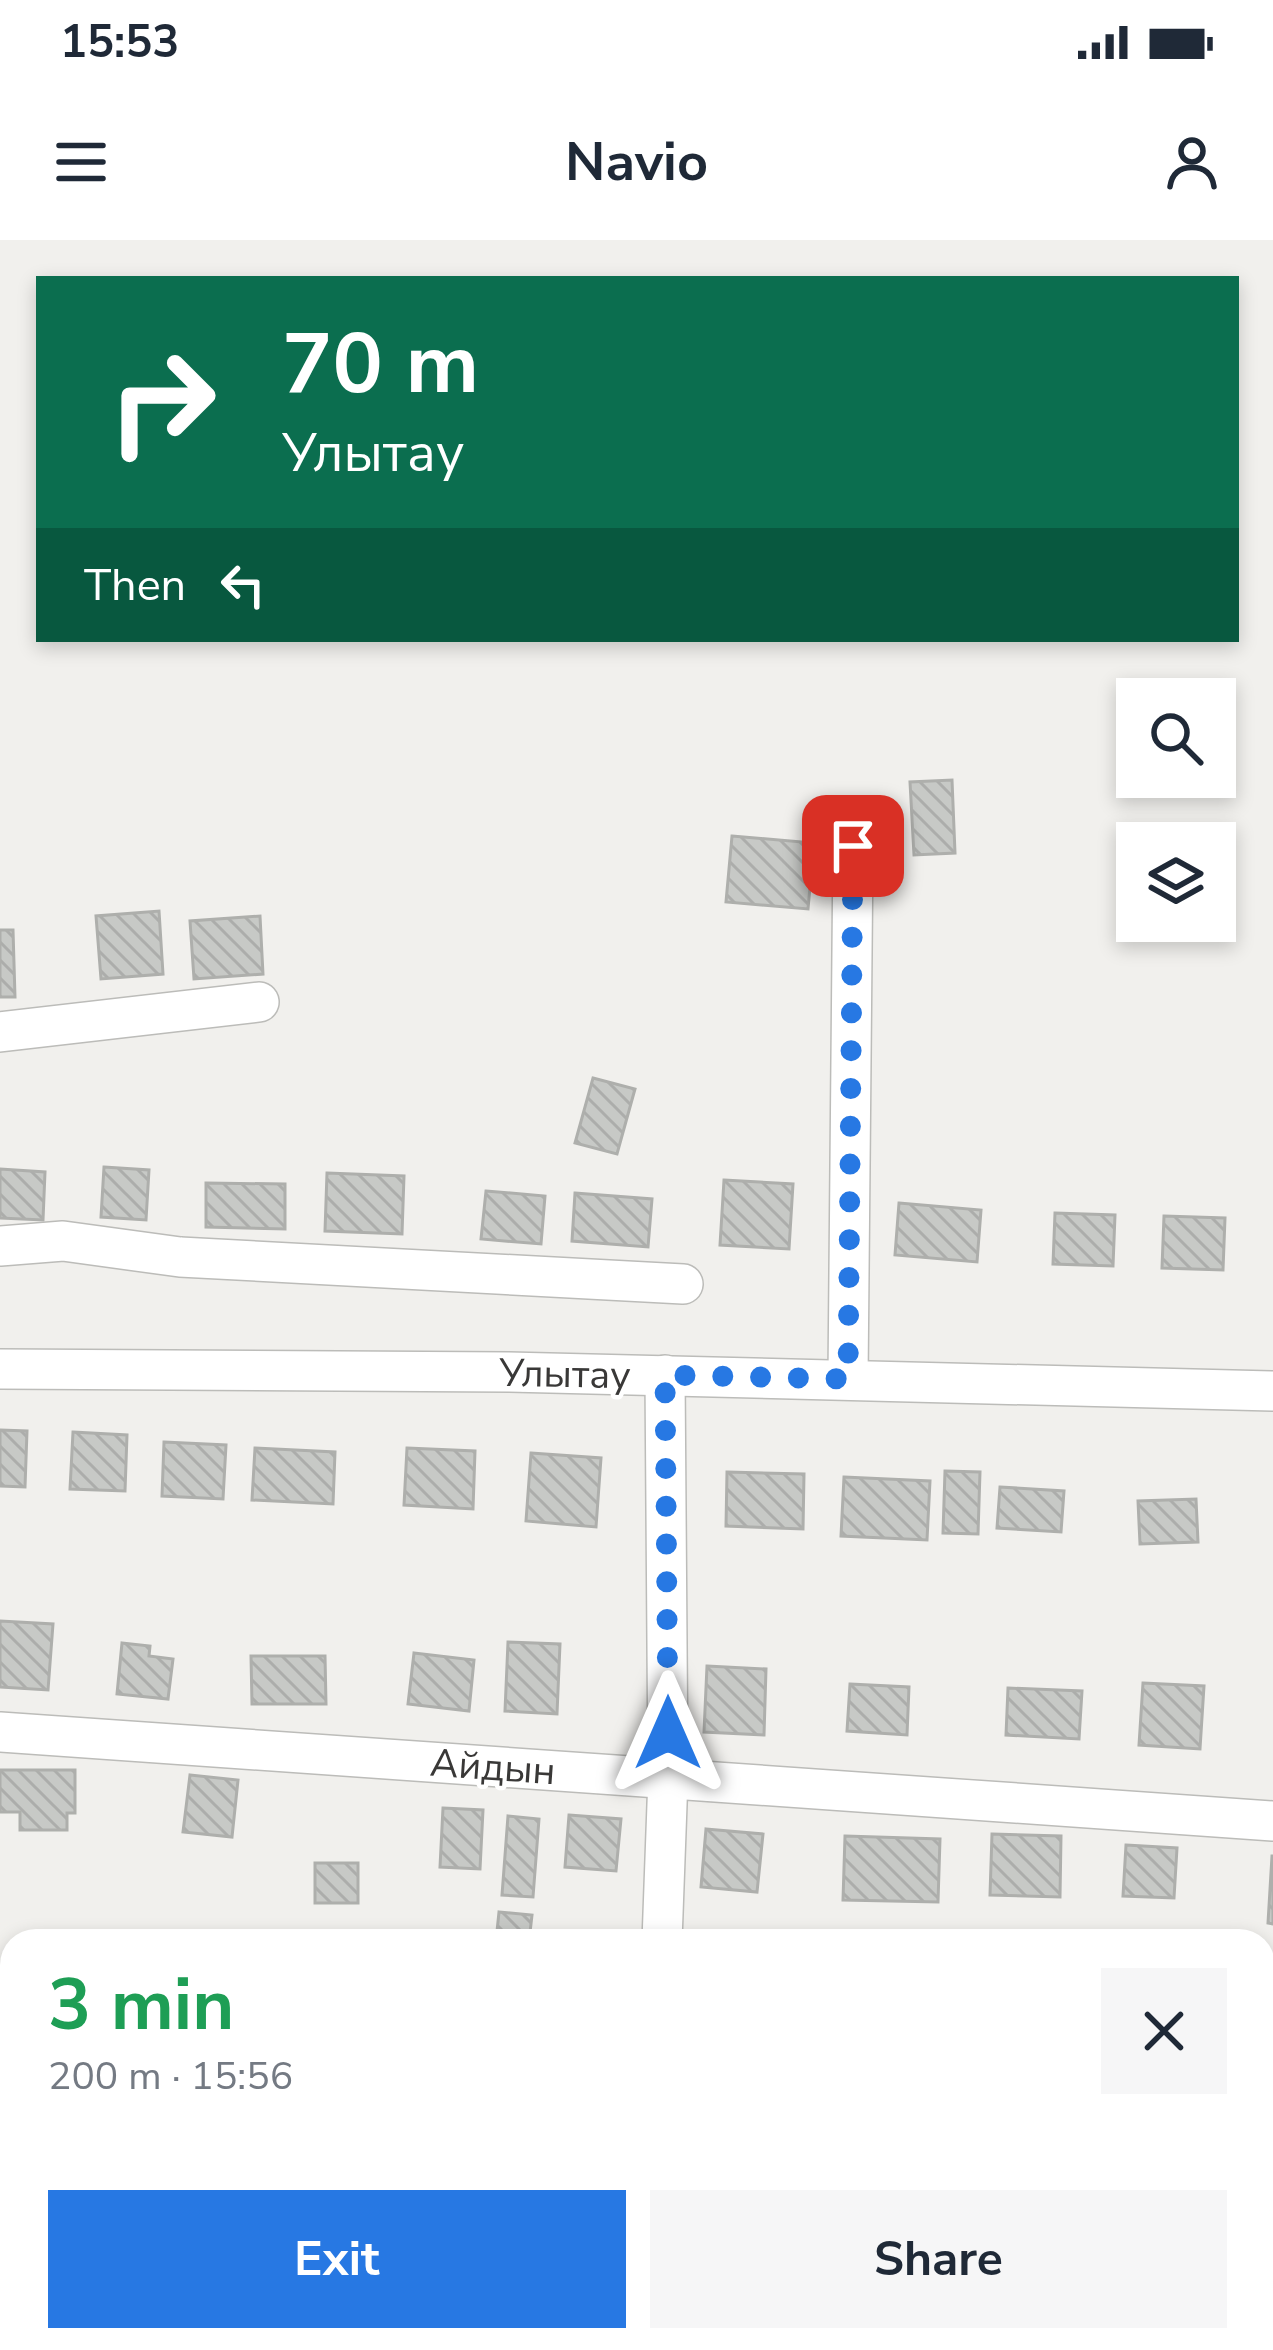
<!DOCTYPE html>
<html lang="en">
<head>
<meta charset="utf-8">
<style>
  :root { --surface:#fff; --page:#f6f6f7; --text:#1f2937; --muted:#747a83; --accent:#2778e3 }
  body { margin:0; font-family:"Nunito Sans",sans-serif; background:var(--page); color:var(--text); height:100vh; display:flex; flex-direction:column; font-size:45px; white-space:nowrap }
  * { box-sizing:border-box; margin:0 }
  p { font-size:39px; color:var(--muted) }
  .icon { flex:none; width:66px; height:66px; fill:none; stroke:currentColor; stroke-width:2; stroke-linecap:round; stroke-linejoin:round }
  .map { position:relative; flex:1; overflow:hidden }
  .panel { position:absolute; left:0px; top:1689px; width:1275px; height:423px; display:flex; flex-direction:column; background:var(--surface); border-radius:36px 36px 0 0; box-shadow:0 6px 18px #0003 }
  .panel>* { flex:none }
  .top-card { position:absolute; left:36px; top:36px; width:1203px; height:366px; border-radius:0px; box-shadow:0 6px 18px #0003; background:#0b6e4f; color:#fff; overflow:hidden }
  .buttons { position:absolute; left:1116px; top:438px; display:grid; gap:24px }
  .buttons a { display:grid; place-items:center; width:120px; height:120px; border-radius:0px; background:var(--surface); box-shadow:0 6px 18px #0003; font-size:60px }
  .pin { position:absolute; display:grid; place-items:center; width:102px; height:102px; color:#fff; margin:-51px; border-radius:24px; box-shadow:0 6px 18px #0006 }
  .me { position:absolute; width:132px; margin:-66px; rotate:0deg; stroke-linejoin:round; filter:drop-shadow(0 0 9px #0008) }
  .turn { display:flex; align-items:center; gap:42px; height:252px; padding:0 48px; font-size:54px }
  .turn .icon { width:156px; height:156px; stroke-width:2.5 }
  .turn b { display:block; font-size:84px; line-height:102px }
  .then { display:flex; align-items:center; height:114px; padding:0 48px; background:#0003; gap:24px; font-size:45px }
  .round { display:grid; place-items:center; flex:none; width:126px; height:126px; border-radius:0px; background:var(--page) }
  .head { display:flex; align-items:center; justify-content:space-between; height:204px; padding:0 48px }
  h1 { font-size:72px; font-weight:700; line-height:90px; color:#1e9e55 }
  .cta { display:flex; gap:24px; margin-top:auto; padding:24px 48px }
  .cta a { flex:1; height:138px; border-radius:0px; background:var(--accent); color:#fff; font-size:48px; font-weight:700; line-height:138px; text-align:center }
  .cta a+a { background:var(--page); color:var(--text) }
  .status { display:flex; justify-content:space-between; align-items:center; height:84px; padding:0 60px; background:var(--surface); direction:ltr }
  .status svg { height:33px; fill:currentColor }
  header { display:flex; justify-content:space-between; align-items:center; height:156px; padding:0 48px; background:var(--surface); font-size:54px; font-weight:700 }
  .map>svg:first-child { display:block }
  .building { fill:url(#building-back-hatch); stroke:#aeafac; stroke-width:3 }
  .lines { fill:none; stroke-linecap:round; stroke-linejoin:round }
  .minor-casing { stroke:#bcbcb9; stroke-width:42 }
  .minor { stroke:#fff; stroke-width:39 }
  .route { stroke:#2778e3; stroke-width:21; stroke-dasharray:0 37.8 }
  .labels { text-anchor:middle; stroke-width:9; stroke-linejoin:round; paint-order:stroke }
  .street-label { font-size:39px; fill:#393837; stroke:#fff }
</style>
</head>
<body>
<div class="status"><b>15:53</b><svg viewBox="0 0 49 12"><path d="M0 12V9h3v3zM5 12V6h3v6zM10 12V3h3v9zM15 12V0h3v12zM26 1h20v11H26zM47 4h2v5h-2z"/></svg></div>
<header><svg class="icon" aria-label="menu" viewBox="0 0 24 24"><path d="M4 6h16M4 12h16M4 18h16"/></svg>Navio<svg class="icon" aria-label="person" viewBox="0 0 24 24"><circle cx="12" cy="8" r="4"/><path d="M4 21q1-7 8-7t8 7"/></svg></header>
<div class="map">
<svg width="1273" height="2110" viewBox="0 0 1273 2110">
  <defs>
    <pattern id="building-back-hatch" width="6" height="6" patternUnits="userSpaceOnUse" patternTransform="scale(3)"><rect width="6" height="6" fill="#c7c9c6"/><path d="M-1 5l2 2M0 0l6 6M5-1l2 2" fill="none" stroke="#acadab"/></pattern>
  </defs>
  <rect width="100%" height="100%" fill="#f1f0ed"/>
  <!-- building -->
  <g class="building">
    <polygon points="952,540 955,613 914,615 910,542"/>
    <polygon points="732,596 814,603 808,669 726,662"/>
    <polygon points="159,671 163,734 101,739 96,676"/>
    <polygon points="260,676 263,734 194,739 190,681"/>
    <polygon points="0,690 13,690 15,757 0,757"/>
    <polygon points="593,838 635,849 617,914 575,903"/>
    <polygon points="104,927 149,930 146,980 101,977"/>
    <polygon points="0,929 45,932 43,980 0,978"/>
    <polygon points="327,933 404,936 402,994 325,991"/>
    <polygon points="724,940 793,944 789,1009 720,1005"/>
    <polygon points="206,943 285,944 285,989 206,987"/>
    <polygon points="486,951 545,956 541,1004 481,999"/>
    <polygon points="575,953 652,959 648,1007 572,1001"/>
    <polygon points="899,963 981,970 977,1022 895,1015"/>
    <polygon points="1055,973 1115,975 1113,1026 1053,1024"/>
    <polygon points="1164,976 1225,978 1223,1030 1162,1028"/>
    <polygon points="0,1190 27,1191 25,1247 0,1246"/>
    <polygon points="73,1192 127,1195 125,1251 70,1249"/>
    <polygon points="164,1202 226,1205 223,1259 162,1256"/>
    <polygon points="255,1208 335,1212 333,1264 252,1260"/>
    <polygon points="407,1208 475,1211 473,1269 404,1265"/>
    <polygon points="531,1213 601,1218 596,1287 526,1281"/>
    <polygon points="945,1231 980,1232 978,1294 943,1293"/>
    <polygon points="727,1232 804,1234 803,1289 726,1286"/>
    <polygon points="844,1237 930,1241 927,1300 841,1296"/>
    <polygon points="1000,1247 1064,1251 1061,1292 997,1288"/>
    <polygon points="1196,1259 1198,1302 1140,1304 1138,1261"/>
    <polygon points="0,1381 53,1384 48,1450 0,1447"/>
    <polygon points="508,1402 560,1404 557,1474 505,1471"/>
    <polygon points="122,1403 150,1406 149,1416 173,1419 168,1459 117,1454"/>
    <polygon points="414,1413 474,1420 469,1471 408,1464"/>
    <polygon points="251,1416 325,1416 326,1464 252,1464"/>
    <polygon points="707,1426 766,1429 764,1495 704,1492"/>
    <polygon points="1143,1443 1204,1446 1200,1509 1139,1505"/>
    <polygon points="850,1444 909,1447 907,1495 847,1491"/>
    <polygon points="1008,1448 1082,1451 1079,1499 1006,1495"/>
    <polygon points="0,1530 75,1530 75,1573 67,1573 67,1590 20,1590 20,1572 0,1572"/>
    <polygon points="190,1535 238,1540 232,1597 183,1592"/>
    <polygon points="443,1568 483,1570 480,1629 440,1627"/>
    <polygon points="569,1575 621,1579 616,1631 565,1627"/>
    <polygon points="508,1576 539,1579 533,1657 502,1655"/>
    <polygon points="706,1589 763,1594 757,1652 701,1647"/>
    <polygon points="992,1594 1061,1596 1060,1657 990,1655"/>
    <polygon points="845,1596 940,1599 938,1662 843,1660"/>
    <polygon points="1126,1605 1177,1608 1174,1658 1123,1656"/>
    <polygon points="1272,1616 1273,1616 1273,1684 1268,1683"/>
    <rect x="315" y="1623" width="43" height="40"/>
    <polygon points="499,1672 532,1675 529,1701 496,1701"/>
    <polygon points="1263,1816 1273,1816 1273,1865 1263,1864"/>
    <polygon points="1263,2018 1273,2018 1273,2060 1263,2059"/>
    <polygon points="1263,2076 1273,2077 1273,2110 1233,2110 1234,2100 1263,2100"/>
    <polygon points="226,2100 273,2100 273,2110 225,2110"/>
    <rect x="895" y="2100" width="45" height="10"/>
    <rect x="1168" y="2100" width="36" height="10"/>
  </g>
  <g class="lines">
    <!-- minor casing -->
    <g class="minor-casing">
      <g id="minor">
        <polyline points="0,792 259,762"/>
        <polyline points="0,1006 63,1001 180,1017 683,1044"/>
        <polyline points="0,1129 509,1132 1273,1151"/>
        <polyline points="848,1139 853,606"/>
        <polyline points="0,1492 1273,1581"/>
        <polyline points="662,1701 668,1537 665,1135"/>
        <polyline points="0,1911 12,1912"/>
        <polyline points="1263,1987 1273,1987"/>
        <polyline points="643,2110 643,2100"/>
      </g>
    </g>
    <!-- minor -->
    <use href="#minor" class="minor"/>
  </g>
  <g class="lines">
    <!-- route -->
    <polyline class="route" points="668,1493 665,1135 848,1139 853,606"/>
  </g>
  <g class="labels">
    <!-- street labels -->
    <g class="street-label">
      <text transform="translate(565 1133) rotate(1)" y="14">Улытау</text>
      <text transform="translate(493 1526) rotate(4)" y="14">Айдын</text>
    </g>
  </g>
</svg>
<div class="buttons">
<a><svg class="icon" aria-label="search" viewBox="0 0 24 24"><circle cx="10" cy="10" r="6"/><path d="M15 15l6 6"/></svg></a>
<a><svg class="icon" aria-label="layers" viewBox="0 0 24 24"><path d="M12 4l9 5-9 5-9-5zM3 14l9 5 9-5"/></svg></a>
</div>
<div class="pin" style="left:853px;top:606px;background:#d93025"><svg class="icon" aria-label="arrive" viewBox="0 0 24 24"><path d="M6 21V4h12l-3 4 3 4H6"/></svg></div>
<svg class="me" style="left:668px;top:1493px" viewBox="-20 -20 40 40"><path d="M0-17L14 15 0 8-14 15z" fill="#2778e3" stroke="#fff" stroke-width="4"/></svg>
<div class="top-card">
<div class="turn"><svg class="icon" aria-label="right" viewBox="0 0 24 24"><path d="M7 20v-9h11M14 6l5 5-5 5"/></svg><div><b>70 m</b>Улытау</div></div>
<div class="then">Then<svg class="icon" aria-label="left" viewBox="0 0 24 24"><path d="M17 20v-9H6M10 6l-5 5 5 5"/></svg></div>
</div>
<section class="panel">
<div class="head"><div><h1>3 min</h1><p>200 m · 15:56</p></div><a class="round"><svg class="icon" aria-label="close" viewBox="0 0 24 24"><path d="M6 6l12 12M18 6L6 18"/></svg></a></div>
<div class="cta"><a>Exit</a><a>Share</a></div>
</section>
</div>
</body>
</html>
